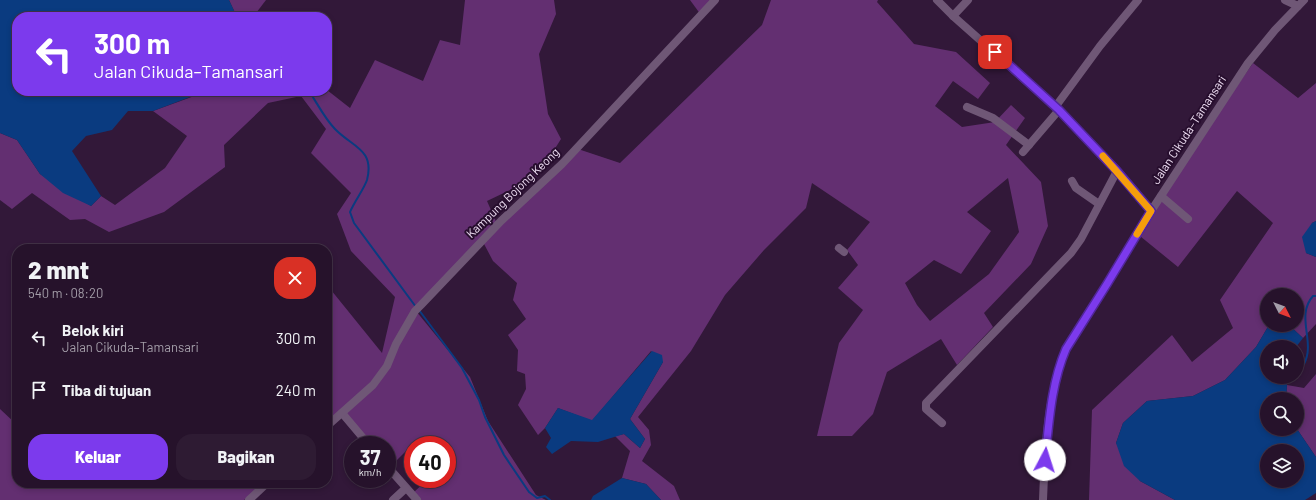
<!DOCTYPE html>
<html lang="id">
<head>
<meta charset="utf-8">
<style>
  :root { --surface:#26122b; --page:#2e1b33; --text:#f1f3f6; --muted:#a49ea9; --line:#423247; --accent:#7c3aed }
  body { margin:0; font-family:Barlow,sans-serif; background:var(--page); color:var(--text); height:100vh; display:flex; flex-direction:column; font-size:15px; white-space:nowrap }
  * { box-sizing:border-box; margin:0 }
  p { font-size:13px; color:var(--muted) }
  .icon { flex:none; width:22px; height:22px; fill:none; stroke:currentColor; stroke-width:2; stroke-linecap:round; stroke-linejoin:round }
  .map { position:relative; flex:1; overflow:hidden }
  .details { position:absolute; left:12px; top:244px; width:320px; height:244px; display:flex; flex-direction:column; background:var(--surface); border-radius:16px; box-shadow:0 2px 6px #0003,0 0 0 1px var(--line) }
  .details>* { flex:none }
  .top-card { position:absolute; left:12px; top:12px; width:320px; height:84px; border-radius:16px; box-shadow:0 2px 6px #0003,0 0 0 1px var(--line); background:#7c3aed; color:#fff; overflow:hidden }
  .needle { width:26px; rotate:132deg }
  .buttons { position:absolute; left:1260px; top:288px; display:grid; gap:8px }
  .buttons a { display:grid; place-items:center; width:44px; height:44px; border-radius:50%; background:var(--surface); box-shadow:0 2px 6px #0003,0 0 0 1px var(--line); font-size:20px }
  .speed { position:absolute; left:344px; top:436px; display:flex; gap:8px; font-size:20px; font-weight:700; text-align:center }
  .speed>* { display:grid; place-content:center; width:52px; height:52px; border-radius:50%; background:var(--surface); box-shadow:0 2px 6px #0003,0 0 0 1px var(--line); line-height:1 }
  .speed small { font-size:10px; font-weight:400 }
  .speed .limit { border:6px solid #d22; background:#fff; color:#111 }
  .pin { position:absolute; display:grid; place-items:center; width:34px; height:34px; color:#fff; margin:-17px; border-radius:8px; box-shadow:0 2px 6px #0006 }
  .me { position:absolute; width:44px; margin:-22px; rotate:5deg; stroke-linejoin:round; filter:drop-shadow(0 0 3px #0008) }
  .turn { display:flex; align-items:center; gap:14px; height:84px; padding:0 16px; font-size:18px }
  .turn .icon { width:52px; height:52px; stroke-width:2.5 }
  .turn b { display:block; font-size:28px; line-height:34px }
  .round { display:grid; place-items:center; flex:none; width:42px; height:42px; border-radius:16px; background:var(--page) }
  .overview { display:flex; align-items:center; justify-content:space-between; height:68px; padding:0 16px }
  h1 { font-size:24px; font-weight:800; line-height:30px }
  .action { display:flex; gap:8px; margin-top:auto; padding:8px 16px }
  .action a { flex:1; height:46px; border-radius:16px; background:var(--accent); color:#fff; font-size:16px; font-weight:800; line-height:46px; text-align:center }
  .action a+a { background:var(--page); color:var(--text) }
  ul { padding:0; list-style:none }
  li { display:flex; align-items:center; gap:12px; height:52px; padding:0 16px }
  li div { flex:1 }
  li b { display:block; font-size:15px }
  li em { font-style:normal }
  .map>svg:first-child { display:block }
  .green { fill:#632f71; fill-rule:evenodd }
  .water { fill:#0a3b80; fill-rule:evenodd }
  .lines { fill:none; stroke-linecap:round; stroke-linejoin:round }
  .stream { stroke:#0a3b80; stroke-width:2 }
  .minor { stroke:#6f5776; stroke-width:8 }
  .route-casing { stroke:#51269a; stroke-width:10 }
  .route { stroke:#7c3aed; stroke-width:7 }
  .slow { stroke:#f59e0b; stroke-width:7 }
  .labels { text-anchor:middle; stroke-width:4; stroke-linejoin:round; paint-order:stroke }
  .street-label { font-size:12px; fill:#eedef3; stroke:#270e2e }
</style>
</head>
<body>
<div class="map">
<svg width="1316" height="500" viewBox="0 0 1316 500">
  <rect width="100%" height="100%" fill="#321839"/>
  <!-- green -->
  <g class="green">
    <polygon points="229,0 266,0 253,17 237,17"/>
    <path d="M465,0h89l2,14 -17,40 9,60 13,25 -24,38 -50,24 11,25 80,-77 42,14 142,-138 9,-25h107l-1,2 37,42 42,8 34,31 -12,16 -25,-18 -18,25 27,21 33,-5 16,-17 14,13 -19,27 35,37 7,44 -17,38 -47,49 9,14 -36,38 -16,-26 -54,33 -14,42 -21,22h-35l22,-93 24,-33 -25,-22 20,-23 -11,-15 23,-28 -58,-39 -6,25 -42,42 -39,45 -34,56 -53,66 11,13 2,15 -9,16 32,25 6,14h-19l-15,-16 -24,-6 8,-27 -15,-15 9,-2 16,14 5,-9 -15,-20 33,-57 -12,-11 -59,70 -34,-13 -13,20 -7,7 -20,-30 8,-16 -1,-15 -8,-3 1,-21 -10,-15 18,-16 -13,-19 4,-17 -24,-22 -10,-19 -67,69 54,66 18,44 48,74 10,5h-127l-6,-7 15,-14h19v-34h-21l-7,-7 -30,30 -2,-2v-21h-17l-28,-35 -15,14v-139l55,68 13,-56 -44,-46 -14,-37 14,-21 -40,-40 15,-24 -25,-33 -33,7 -44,42 1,22 -61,45 -55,20 -24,-13 -15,1 -38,-27 -20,16 -12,-9v-67l17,7 23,34 51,32 10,-10 14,9 50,-37 22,-32 -34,-25 55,-20 119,-1 23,18 25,-48 48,21 17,-41 20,5zM1008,178l11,54 -30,42 -59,47 -13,-16 -12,-22 29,-23 27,14 30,-43 -24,-19z"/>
    <polygon points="690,0 715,0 701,15"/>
    <polygon points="1253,63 1298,98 1316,83 1316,221 1312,223 1306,253 1316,257 1316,324 1303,338 1290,326 1290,325 1297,325 1297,295 1267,295 1267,325 1269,325 1256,347 1225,380 1193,396 1147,401 1123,423 1116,443 1140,481 1175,500 1089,500 1092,410 1172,335 1192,362 1233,328 1220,300 1273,223 1237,191 1178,267 1135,232"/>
    <polygon points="1316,374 1316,457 1297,429 1297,399 1286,399 1287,385 1304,388"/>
    <polygon points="0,409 15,423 17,421 17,483 263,483 244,500 0,500"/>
  </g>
  <!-- water -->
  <g class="water">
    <polygon points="0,0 229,0 237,17 17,17 17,91 206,91 153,111 128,111 112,130 86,136 72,151 101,196 91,206 63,193 40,174 17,140 0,133"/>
    <polygon points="1316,221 1316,257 1306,253 1302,237 1312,223"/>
    <path d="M1269,325h21v1l13,12 -7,9h-29v30h17l3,8 -1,14h-19v30h30l19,28v36l-11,7h-130l-35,-19 -16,-15 -8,-23 7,-20 24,-22 46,-5 32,-16 31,-33zM1267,451h30v30h-30z"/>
    <polygon points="652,351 662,355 663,362 630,419 645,439 640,448 624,434 598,442 571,441 552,454 546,447 551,438 545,428 558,408 592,420"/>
    <polygon points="622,478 646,484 661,500 591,500 593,496"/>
  </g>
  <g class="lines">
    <!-- stream -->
    <g class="stream">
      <path d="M309,91c8,12 16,28 26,38 17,18 40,20 32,51 -3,9 -13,22 -17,32l4,11 62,84"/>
      <polyline points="419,310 462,368 479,400 485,417 504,455 529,492 537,498 545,496 550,500"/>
      <path d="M1297,364h7c12,-22 -9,-48 9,-68h3"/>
    </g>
    <!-- minor -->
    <g class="minor">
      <polyline points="937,0 953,16 1059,110 1117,171 1151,211 1248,63 1275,30 1304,0"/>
      <polyline points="1285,0 1298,6"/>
      <polyline points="953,16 968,0"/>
      <polyline points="1056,106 1100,46 1138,0"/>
      <polyline points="967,107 993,118 1029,145"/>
      <polyline points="1023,152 1059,110"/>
      <polyline points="1072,181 1076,188 1099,204"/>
      <polyline points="1161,196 1188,219"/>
      <polyline points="839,248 844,252"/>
      <polyline points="342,413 369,445"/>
      <polyline points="942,423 926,409 926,403 1071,253 1081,239 1117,171"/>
      <polyline points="327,426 373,385 387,366 396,344 415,311 421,305 501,221 562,164 715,0"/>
      <polyline points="387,466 417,500"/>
      <polyline points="249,500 267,483"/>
      <polyline points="393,500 406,488"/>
      <path d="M1043,500c2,-49 4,-106 23,-151l41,-65 44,-73"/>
    </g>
  </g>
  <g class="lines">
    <!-- route casing -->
    <g class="route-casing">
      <path id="route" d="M995,52l64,58 58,61 34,40 -44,73 -41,65c-15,35 -17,74 -21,111"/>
    </g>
    <!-- route -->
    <use href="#route" class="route"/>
    <!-- slow -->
    <polyline class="slow" points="1103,156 1151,211 1137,234"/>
  </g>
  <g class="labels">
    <!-- street labels -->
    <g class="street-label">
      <text transform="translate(1189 130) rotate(-57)" y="4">Jalan Cikuda–Tamansari</text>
      <text transform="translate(513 193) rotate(-44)" y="4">Kampung Bojong Keong</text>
    </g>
  </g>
</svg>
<div class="buttons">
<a><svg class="needle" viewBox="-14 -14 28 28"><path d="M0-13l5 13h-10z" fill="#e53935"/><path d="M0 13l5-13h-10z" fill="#a49ea9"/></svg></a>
<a><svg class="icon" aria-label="sound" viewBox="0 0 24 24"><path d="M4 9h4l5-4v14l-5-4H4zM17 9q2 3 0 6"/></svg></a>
<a><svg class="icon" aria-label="search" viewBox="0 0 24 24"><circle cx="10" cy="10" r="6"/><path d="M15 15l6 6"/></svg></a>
<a><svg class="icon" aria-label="layers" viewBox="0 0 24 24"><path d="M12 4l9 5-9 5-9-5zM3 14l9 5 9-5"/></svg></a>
</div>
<div class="speed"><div>37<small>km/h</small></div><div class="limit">40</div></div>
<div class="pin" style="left:995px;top:52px;background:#d93025"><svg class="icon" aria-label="arrive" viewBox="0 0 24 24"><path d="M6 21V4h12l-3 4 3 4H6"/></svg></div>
<svg class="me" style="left:1045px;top:460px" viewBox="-20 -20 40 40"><circle r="19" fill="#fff"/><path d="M0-13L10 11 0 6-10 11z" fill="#7c3aed"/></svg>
<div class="top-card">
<div class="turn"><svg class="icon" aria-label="left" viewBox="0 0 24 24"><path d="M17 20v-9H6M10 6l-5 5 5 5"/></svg><div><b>300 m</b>Jalan Cikuda–Tamansari</div></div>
</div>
<section class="details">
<div class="overview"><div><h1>2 mnt</h1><p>540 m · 08:20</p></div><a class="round" style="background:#d93025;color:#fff"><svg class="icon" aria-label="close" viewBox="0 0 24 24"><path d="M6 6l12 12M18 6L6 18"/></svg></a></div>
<ul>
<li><svg class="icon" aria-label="left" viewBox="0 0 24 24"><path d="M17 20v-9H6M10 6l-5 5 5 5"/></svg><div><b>Belok kiri</b><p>Jalan Cikuda–Tamansari</p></div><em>300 m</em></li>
<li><svg class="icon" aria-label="arrive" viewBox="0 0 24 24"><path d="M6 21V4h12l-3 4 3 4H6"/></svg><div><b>Tiba di tujuan</b></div><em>240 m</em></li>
</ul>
<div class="action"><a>Keluar</a><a>Bagikan</a></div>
</section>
</div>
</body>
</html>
